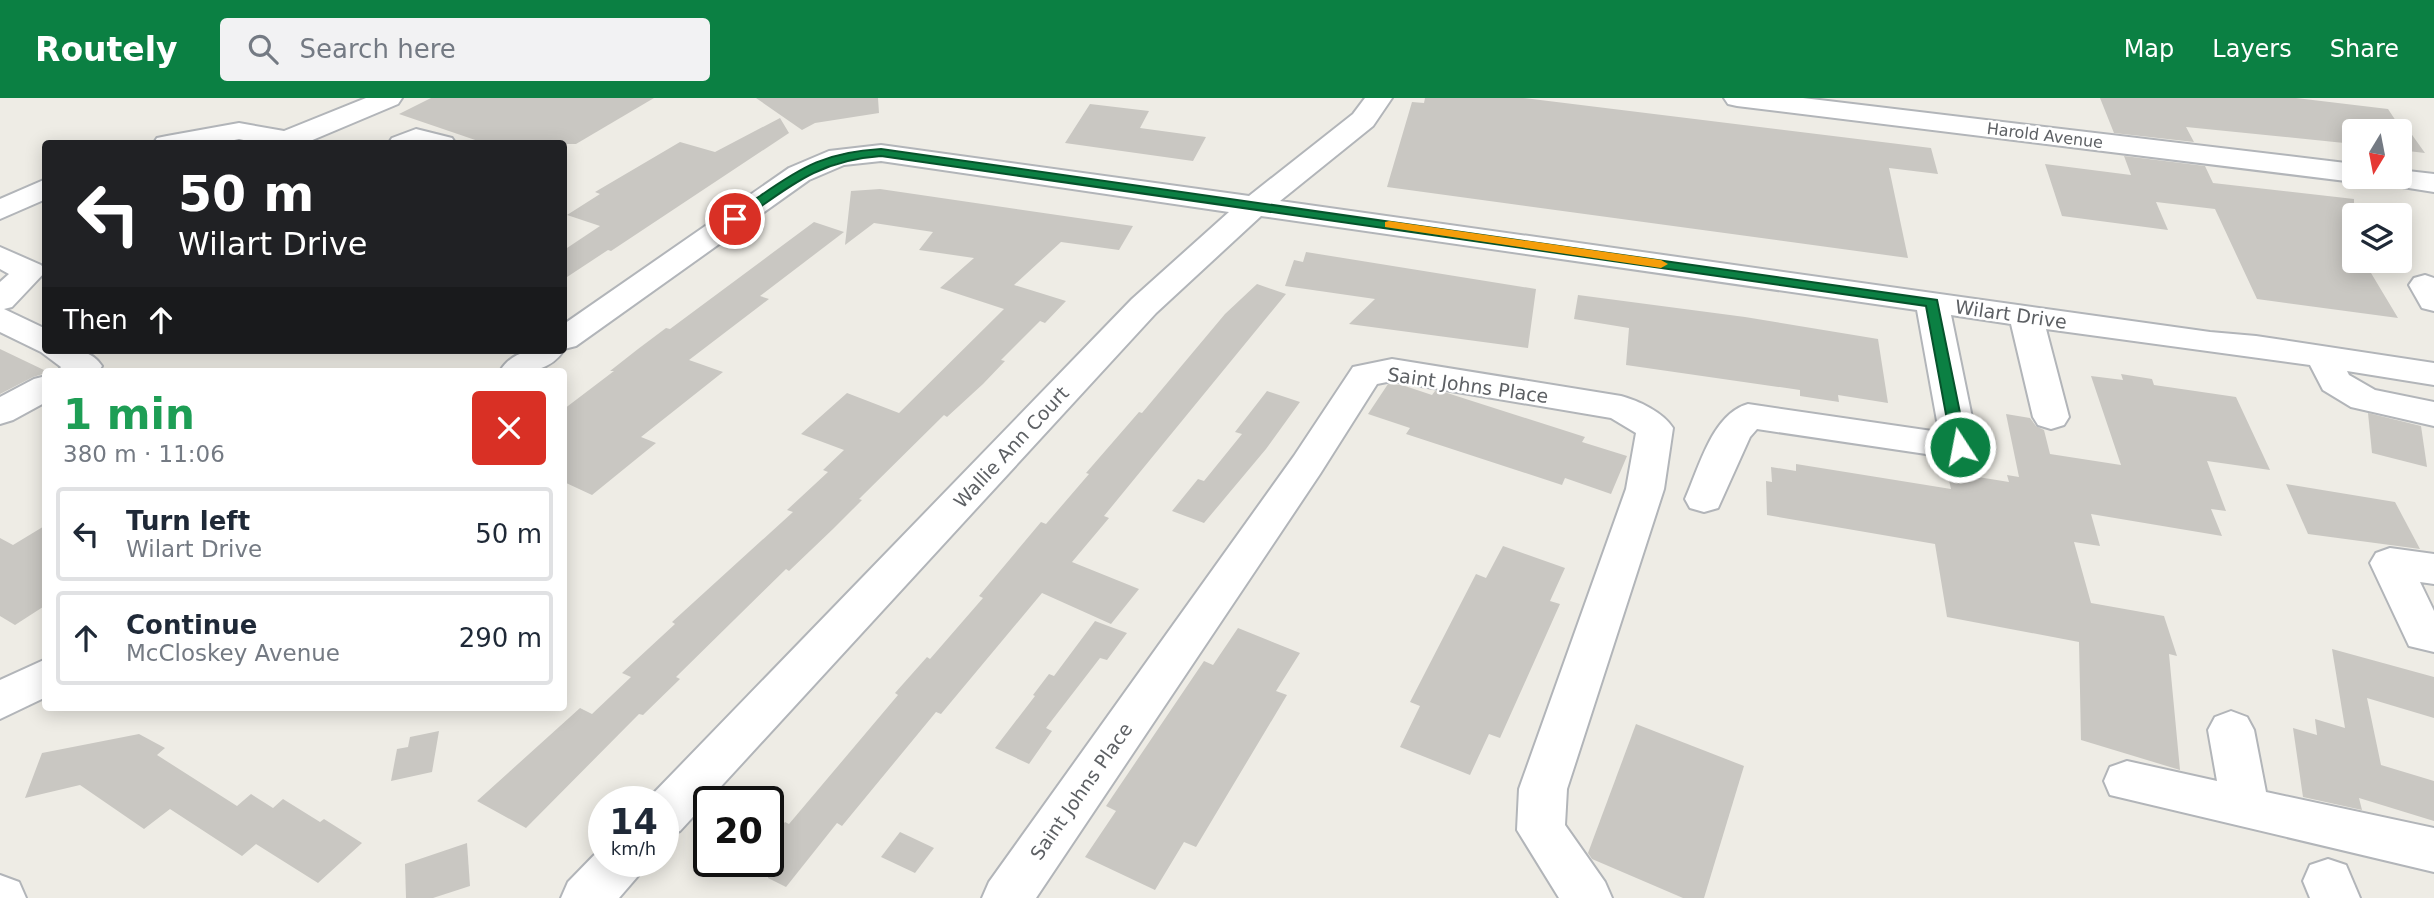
<!DOCTYPE html>
<html lang="en">
<head>
<meta charset="utf-8">
<style>
  :root { --surface:#fff; --page:#f2f2f3; --text:#1f2937; --muted:#747a83; --line:#e0e1e3; --accent:#0b8043 }
  body { margin:0; font-family:"DejaVu Sans",sans-serif; background:var(--page); color:var(--text); height:100vh; display:flex; flex-direction:column; font-size:26px; white-space:nowrap }
  * { box-sizing:border-box; margin:0 }
  p { font-size:23px; color:var(--muted) }
  .icon { flex:none; width:38px; height:38px; fill:none; stroke:currentColor; stroke-width:2; stroke-linecap:round; stroke-linejoin:round }
  .map { position:relative; flex:1; overflow:hidden }
  .side { position:absolute; left:42px; top:270px; width:525px; height:343px; display:flex; flex-direction:column; background:var(--surface); border-radius:7px; box-shadow:0 4px 18px #0003 }
  .side>* { flex:none }
  .guide { position:absolute; left:42px; top:42px; width:525px; height:214px; border-radius:7px; box-shadow:0 4px 18px #0003; background:#202124; color:#fff; overflow:hidden }
  .needle { width:46px; rotate:190deg }
  .fabs { position:absolute; left:2342px; top:21px; display:grid; gap:14px }
  .fabs a { display:grid; place-items:center; width:70px; height:70px; border-radius:7px; background:var(--surface); box-shadow:0 4px 18px #0003; font-size:35px }
  .speed { position:absolute; left:588px; top:688px; display:flex; gap:14px; font-size:35px; font-weight:700; text-align:center }
  .speed>* { display:grid; place-content:center; width:91px; height:91px; border-radius:50%; background:var(--surface); box-shadow:0 4px 18px #0003; line-height:1 }
  .speed small { font-size:18px; font-weight:400 }
  .speed .limit { border:4px solid #111; border-radius:10px; background:#fff; color:#111 }
  .pin { position:absolute; display:grid; place-items:center; width:60px; height:60px; color:#fff; margin:-30px; border:4px solid #fff; border-radius:50%; box-shadow:0 2px 7px #0007 }
  .me { position:absolute; width:77px; margin:-38px; rotate:349deg; stroke-linejoin:round; filter:drop-shadow(0 0 5px #0008) }
  .turn { display:flex; align-items:center; gap:24px; height:147px; padding:0 21px; font-size:32px }
  .turn .icon { width:91px; height:91px; stroke-width:2.5 }
  .turn b { display:block; font-size:49px; line-height:60px }
  .then { display:flex; align-items:center; height:66px; padding:0 21px; background:#0003; gap:14px; font-size:26px }
  .round { display:grid; place-items:center; flex:none; width:74px; height:74px; border-radius:7px; background:var(--page) }
  .head { display:flex; align-items:center; justify-content:space-between; height:119px; padding:0 21px }
  h1 { font-size:42px; font-weight:700; line-height:52px; color:#1e9e55 }
  ul { padding:0; list-style:none }
  li { display:flex; align-items:center; gap:21px; height:94px; margin:0 14px 10px; padding:0 7px; border:4px solid var(--line); border-radius:7px }
  li div { flex:1 }
  li b { display:block; font-size:26px }
  li em { font-style:normal }
  header { display:flex; align-items:center; gap:42px; box-sizing:border-box; height:98px; padding:0 35px; background:var(--accent); color:#fff }
  header strong { font-size:33px }
  nav { display:flex; gap:38px; margin-inline-start:auto; font-size:24px }
  .search { width:490px; height:63px; background:var(--page); display:flex; align-items:center; gap:18px; box-sizing:border-box; padding:0 24px; border-radius:7px; color:var(--muted); font-size:26px }
  .map>svg:first-child { display:block }
  .building { fill:#c9c7c2 }
  .lines { fill:none; stroke-linecap:round; stroke-linejoin:round }
  .minor-casing { stroke:#b2b5b9; stroke-width:4 }
  .minor { fill:#fff; fill-rule:evenodd }
  .route { fill:#0b8043; stroke:#07532c; stroke-width:2 }
  .slow { fill:#f59e0b }
  .labels { text-anchor:middle; stroke-width:5; stroke-linejoin:round; paint-order:stroke }
  .far-street-label { font-size:16px; fill:#5d6064; stroke:#fff }
  .street-label { font-size:19px; fill:#5d6064; stroke:#fff }
</style>
</head>
<body>
<header>
<strong>Routely</strong>
<div class="search"><svg class="icon" aria-label="search" viewBox="0 0 24 24"><circle cx="10" cy="10" r="6"/><path d="M15 15l6 6"/></svg>Search here</div>
<nav><a>Map</a><a>Layers</a><a>Share</a></nav>
</header>
<div class="map">
<svg width="2434" height="800" viewBox="0 0 2434 800">
  <rect width="100%" height="100%" fill="#eeece5"/>
  <!-- building -->
  <g class="building">
    <polygon points="431,0 654,0 576,46 487,46 399,16"/>
    <polygon points="756,0 878,0 879,15 815,25 802,32"/>
    <polygon points="1425,0 1523,0 1931,50 1938,76 1889,70 1908,160 1387,89 1412,4 1424,5"/>
    <polygon points="2100,0 2296,0 2388,11 2398,26 2405,27 2425,55 2399,52 2399,33 2354,33 2354,46 2186,29 2194,44 2114,35"/>
    <polygon points="1090,6 1149,13 1140,30 1206,39 1193,63 1065,45"/>
    <polygon points="780,20 789,35 611,153 608,152 564,181 564,152 600,128 567,117 600,96 595,94 680,44 715,54"/>
    <polygon points="2124,58 2205,68 2213,85 2354,101 2354,164 2365,165 2398,220 2257,201 2215,111 2156,104 2168,132 2062,118 2045,66 2131,77"/>
    <polygon points="880,91 1133,128 1119,152 1061,144 1014,187 1066,203 1045,225 1040,223 1001,262 1005,263 983,286 947,319 944,317 859,401 862,402 833,431 789,473 786,471 676,579 680,581 643,617 639,616 526,730 477,703 580,610 592,616 631,579 622,575 675,526 672,524 793,414 787,412 828,374 823,372 844,352 801,336 847,295 899,315 1004,211 940,190 974,160 919,152 933,134 874,125 845,147 851,93"/>
    <polygon points="814,124 844,134 760,198 769,201 689,262 723,274 641,339 656,345 592,397 564,384 564,311 614,273 610,273 638,251 666,230 670,231"/>
    <polygon points="1306,154 1536,191 1528,250 1349,226 1375,201 1285,188 1294,162 1303,164"/>
    <polygon points="1257,186 1286,196 1104,418 1109,420 1072,464 1139,491 1111,526 1042,495 941,616 936,614 842,728 837,725 786,789 768,780 768,744 785,724 789,726 898,597 895,595 927,559 930,561 983,500 979,498 1041,424 1046,426 1089,376 1086,375 1139,314 1142,315 1225,216"/>
    <polygon points="1578,197 1745,219 1878,241 1888,305 1838,297 1839,304 1800,298 1800,292 1626,267 1629,230 1574,221"/>
    <polygon points="0,251 46,273 46,275 33,279 0,296"/>
    <polygon points="2121,276 2152,281 2154,287 2236,299 2270,372 2207,363 2226,413 2211,411 2222,438 2091,416 2100,448 2074,444 2091,505 2164,518 2177,558 2169,556 2180,672 2081,642 2079,544 1947,519 1935,446 1767,417 1766,383 1772,384 1771,369 1796,373 1796,366 1951,391 1947,374 2009,384 2007,377 2019,379 2006,316 2030,320 2036,328 2044,332 2050,356 2121,367 2091,278 2123,282"/>
    <polygon points="1388,286 1402,287 1432,297 1435,293 1444,294 1585,339 1582,344 1627,358 1611,396 1565,380 1562,387 1406,336 1410,330 1368,316"/>
    <polygon points="1267,293 1300,304 1266,351 1204,425 1172,413 1198,381 1204,383 1238,341 1242,336 1235,334"/>
    <polygon points="2368,315 2421,328 2427,369 2372,355"/>
    <polygon points="2286,386 2395,404 2420,451 2308,436"/>
    <polygon points="46,427 46,507 15,527 0,518 0,440 13,447"/>
    <polygon points="1503,448 1565,470 1550,503 1560,506 1500,640 1489,636 1470,677 1400,649 1420,608 1410,604 1476,476 1486,480"/>
    <polygon points="1095,523 1127,535 1107,562 1100,560 1046,630 1052,633 1029,666 995,650 1035,598 1033,597 1049,576 1054,578"/>
    <polygon points="1238,530 1300,555 1276,593 1287,597 1196,749 1184,744 1155,792 1085,759 1116,713 1106,708 1204,563 1213,567"/>
    <polygon points="2332,551 2434,579 2434,620 2367,600 2381,667 2434,683 2434,723 2359,700 2362,712 2303,699 2293,630 2317,637 2315,621 2345,630"/>
    <polygon points="1636,626 1744,668 1704,800 1683,800 1592,761 1588,755"/>
    <polygon points="439,633 432,674 391,683 397,651 408,649 410,639"/>
    <polygon points="139,636 165,650 157,657 237,708 251,696 273,710 283,701 320,724 324,721 362,745 318,785 256,746 242,758 170,711 144,731 80,687 25,700 42,655"/>
    <polygon points="900,734 934,750 915,775 881,759"/>
    <polygon points="467,745 470,788 433,800 406,800 405,766"/>
  </g>
  <g class="lines">
    <!-- minor casing -->
    <g class="minor-casing">
      <g id="minor">
        <polygon points="366,0 402,0 398,6 303,46 261,46 239,41 216,46 153,46 157,40 167,38 239,25 284,33"/>
        <path d="M1365,0h27l-19,28 -93,75 930,131 46,4 178,27v22l-87,-14 2,4 26,15 59,12v24l-83,-19 -28,-17 -13,-25 -264,-36 23,88 -5,8 -13,4 -13,-4 -5,-8 -22,-93 -60,-9 27,132 -5,9 -13,3 -203,-30 -7,8 -32,71 -14,4 -14,-4 -5,-9c14,-31 27,-85 63,-95l191,28 -22,-122 -656,-94 -105,97 -476,518 -17,6v-35l-17,-1 486,-502 97,-87 -348,-51 -37,4 -35,15 -233,166 -12,3v1c-16,24 -38,21 -64,21 15,-24 38,-21 64,-21v-26l225,-156 40,-17 52,-6 368,51 104,-82z"/>
        <polygon points="1724,0 1803,0 2354,66 2354,79 2366,79 2354,84 1737,8 1728,6"/>
        <polygon points="416,31 452,40 456,46 388,46 392,40"/>
        <polygon points="2399,72 2434,76 2434,94 2377,85 2372,79 2399,79"/>
        <polygon points="46,81 46,101 0,121 0,101"/>
        <path d="M0,149l41,18 5,6 -34,36 -8,2 42,20v21c21,0 43,-4 56,16l-3,5h-41l3,-4 -20,-15 -41,-20v-50l9,-8 -9,-5z"/>
        <polygon points="2425,177 2434,180 2434,213 2422,210 2409,187 2414,180"/>
        <path d="M1392,261l229,37c18,5 42,16 52,32l-9,61 -97,300 -2,36 40,57 7,16h-53l-42,-68 2,-41 107,-300 10,-56 -25,-15 -219,-37 -15,3 -57,90 -284,424h-54l7,-16 305,-426 59,-89z"/>
        <polygon points="46,278 46,304 13,322 0,326 0,299 34,281"/>
        <polygon points="2390,450 2434,456 2434,486 2420,484 2434,513 2434,554 2409,548 2370,465 2376,455"/>
        <polygon points="46,561 46,599 0,621 0,582"/>
        <polygon points="2231,613 2247,619 2254,632 2266,694 2434,730 2434,774 2110,697 2104,683 2110,669 2127,663 2217,683 2208,632 2215,619"/>
        <polygon points="604,747 604,763 646,763 638,778 619,800 561,800 568,784"/>
        <polygon points="2328,761 2346,767 2360,800 2310,800 2303,783 2310,767"/>
        <polygon points="0,777 19,784 26,800 0,800"/>
      </g>
    </g>
    <!-- minor -->
    <use href="#minor" class="minor"/>
  </g>
  <!-- route -->
  <path class="route" d="M881,51l1056,151 30,147 -7,6 -8,-6 -26,-141 -1045,-150c-63,4 -92,31 -142,66l-4,1 -7,-4c9,-9 21,-16 32,-23 43,-30 67,-44 121,-47z"/>
  <!-- slow -->
  <polygon class="slow" points="1389,123 1661,162 1668,166 1661,170 1385,129 1385,124"/>
  <g class="labels">
    <!-- far-street labels -->
    <g class="far-street-label">
      <text transform="translate(2045 37) rotate(7)" y="6">Harold Avenue</text>
    </g>
    <!-- street labels -->
    <g class="street-label">
      <text transform="translate(2011 216) rotate(8)" y="7">Wilart Drive</text>
      <text transform="translate(1468 287) rotate(8)" y="7">Saint Johns Place</text>
      <text transform="translate(1011 349) rotate(-47)" y="7">Wallie Ann Court</text>
      <text transform="translate(1081 693) rotate(-55)" y="7">Saint Johns Place</text>
    </g>
  </g>
</svg>
<div class="fabs">
<a><svg class="needle" viewBox="-14 -14 28 28"><path d="M0-13l5 13h-10z" fill="#e53935"/><path d="M0 13l5-13h-10z" fill="#747a83"/></svg></a>
<a><svg class="icon" aria-label="layers" viewBox="0 0 24 24"><path d="M12 4l9 5-9 5-9-5zM3 14l9 5 9-5"/></svg></a>
</div>
<div class="speed"><div>14<small>km/h</small></div><div class="limit">20</div></div>
<div class="pin" style="left:735px;top:121px;background:#d93025"><svg class="icon" aria-label="arrive" viewBox="0 0 24 24"><path d="M6 21V4h12l-3 4 3 4H6"/></svg></div>
<svg class="me" style="left:1960px;top:349px" viewBox="-20 -20 40 40"><circle r="17" fill="#0b8043" stroke="#fff" stroke-width="3"/><path d="M0-11L8 9 0 5-8 9z" fill="#fff"/></svg>
<div class="guide">
<div class="turn"><svg class="icon" aria-label="left" viewBox="0 0 24 24"><path d="M17 20v-9H6M10 6l-5 5 5 5"/></svg><div><b>50 m</b>Wilart Drive</div></div>
<div class="then">Then<svg class="icon" aria-label="ahead" viewBox="0 0 24 24"><path d="M12 20V5M6 11l6-6 6 6"/></svg></div>
</div>
<section class="side">
<div class="head"><div><h1>1 min</h1><p>380 m · 11:06</p></div><a class="round" style="background:#d93025;color:#fff"><svg class="icon" aria-label="close" viewBox="0 0 24 24"><path d="M6 6l12 12M18 6L6 18"/></svg></a></div>
<ul>
<li><svg class="icon" aria-label="left" viewBox="0 0 24 24"><path d="M17 20v-9H6M10 6l-5 5 5 5"/></svg><div><b>Turn left</b><p>Wilart Drive</p></div><em>50 m</em></li>
<li><svg class="icon" aria-label="ahead" viewBox="0 0 24 24"><path d="M12 20V5M6 11l6-6 6 6"/></svg><div><b>Continue</b><p>McCloskey Avenue</p></div><em>290 m</em></li>
</ul>
</section>
</div>
</body>
</html>
